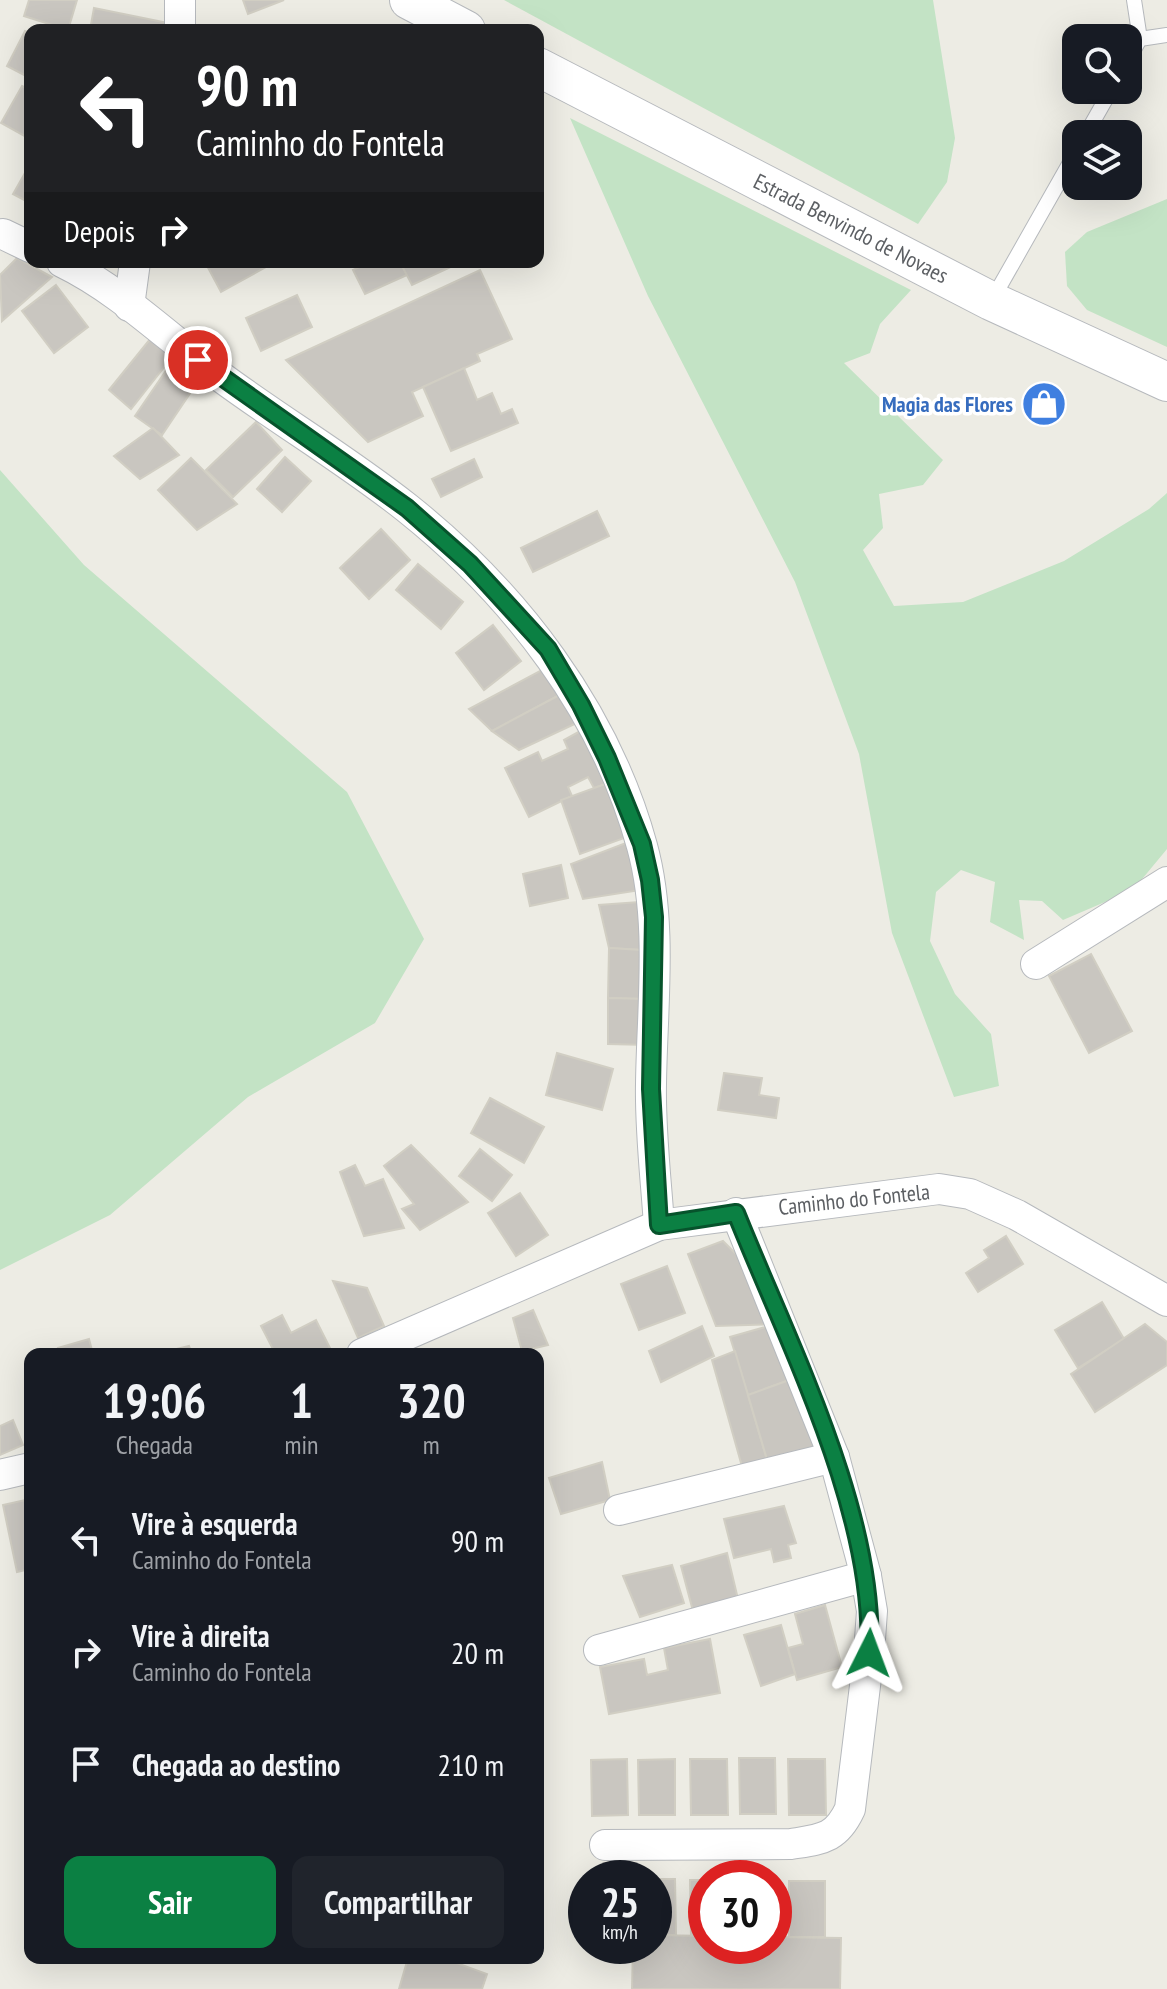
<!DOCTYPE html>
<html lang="pt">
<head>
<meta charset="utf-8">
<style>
  :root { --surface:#171b24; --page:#20242c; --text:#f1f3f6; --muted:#9ea1a6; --accent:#0b8043 }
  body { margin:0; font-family:"PT Sans Narrow",sans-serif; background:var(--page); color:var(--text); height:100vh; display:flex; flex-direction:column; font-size:30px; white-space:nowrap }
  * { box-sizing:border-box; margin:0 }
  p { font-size:26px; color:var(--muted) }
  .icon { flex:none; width:44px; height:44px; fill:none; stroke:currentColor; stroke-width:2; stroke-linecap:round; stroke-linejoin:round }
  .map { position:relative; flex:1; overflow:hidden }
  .sheet { position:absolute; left:24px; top:1348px; width:520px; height:616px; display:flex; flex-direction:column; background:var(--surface); border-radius:16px; box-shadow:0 8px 32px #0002 }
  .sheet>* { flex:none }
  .hud { position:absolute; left:24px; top:24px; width:520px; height:244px; border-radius:16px; box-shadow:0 8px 32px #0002; background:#202124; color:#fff; overflow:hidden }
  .tools { position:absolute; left:1062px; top:24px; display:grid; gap:16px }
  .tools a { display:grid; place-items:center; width:80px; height:80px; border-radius:16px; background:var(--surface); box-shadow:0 8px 32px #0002; font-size:40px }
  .speed { position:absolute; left:568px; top:1860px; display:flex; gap:16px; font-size:40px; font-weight:700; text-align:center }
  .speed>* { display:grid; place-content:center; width:104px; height:104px; border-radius:50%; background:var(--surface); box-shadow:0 8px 32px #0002; line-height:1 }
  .speed small { font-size:20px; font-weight:400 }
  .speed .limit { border:12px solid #d22; background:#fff; color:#111 }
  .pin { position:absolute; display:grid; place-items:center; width:68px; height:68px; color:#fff; margin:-34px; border:4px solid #fff; border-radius:50%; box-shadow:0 2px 8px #0007 }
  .me { position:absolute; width:88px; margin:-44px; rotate:3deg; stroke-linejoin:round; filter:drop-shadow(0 0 6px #0008) }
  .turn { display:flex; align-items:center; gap:28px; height:168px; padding:0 40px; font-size:36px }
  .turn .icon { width:104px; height:104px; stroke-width:2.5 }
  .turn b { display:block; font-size:56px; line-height:68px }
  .then { display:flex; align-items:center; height:76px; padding:0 40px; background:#0003; gap:16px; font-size:30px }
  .eta { display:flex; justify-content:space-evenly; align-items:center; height:136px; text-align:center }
  .eta b { font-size:48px; font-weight:600; line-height:56px }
  .primary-button { display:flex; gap:16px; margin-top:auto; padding:16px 40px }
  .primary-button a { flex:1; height:92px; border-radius:16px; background:var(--accent); color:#fff; font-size:32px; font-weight:600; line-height:92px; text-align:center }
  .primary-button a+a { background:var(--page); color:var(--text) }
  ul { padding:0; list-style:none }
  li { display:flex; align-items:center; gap:24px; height:112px; padding:0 40px }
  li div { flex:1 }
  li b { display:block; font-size:30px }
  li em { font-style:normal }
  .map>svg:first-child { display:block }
  .green { fill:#c3e3c5 }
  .building { fill:#c9c6c0; stroke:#d1cec3; stroke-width:2 }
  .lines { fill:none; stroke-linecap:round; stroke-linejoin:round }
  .service-casing { stroke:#b6b9bd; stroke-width:16 }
  .minor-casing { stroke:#b6b9bd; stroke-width:32 }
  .tertiary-casing { stroke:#b6b9bd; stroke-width:40 }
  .service { stroke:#fff; stroke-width:14 }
  .minor { stroke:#fff; stroke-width:30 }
  .tertiary { stroke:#fff; stroke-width:38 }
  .route-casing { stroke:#07532c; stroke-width:20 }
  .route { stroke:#0b8043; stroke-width:14 }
  .labels { text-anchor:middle; stroke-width:7; stroke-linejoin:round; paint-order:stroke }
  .street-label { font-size:22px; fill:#5c5f63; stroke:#fff }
  .shop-label { font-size:22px; font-weight:bold; fill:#366cbe; stroke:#fff; text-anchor:end }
</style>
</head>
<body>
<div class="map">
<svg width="1167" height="1989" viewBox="0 0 1167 1989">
  <rect width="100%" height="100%" fill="#edece4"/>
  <!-- green -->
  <g class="green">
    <polygon points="504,0 933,0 955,138 947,182 918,224"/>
    <polygon points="570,118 911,290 880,324 870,353 844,363 943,460 923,485 879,494 883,528 863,550 894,606 963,602 1064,561 1149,509 1167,493 1167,849 1133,890 1063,920 1042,901 1019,900 1024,940 990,922 995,882 961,870 936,892 930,941 955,994 991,1034 999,1086 954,1097 892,933 859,754 795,582 648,296"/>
    <polygon points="1167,199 1167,347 1087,310 1067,286 1065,252 1087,232"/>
    <polygon points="0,470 84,565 347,792 424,939 375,1023 248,1097 110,1215 0,1270"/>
  </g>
  <!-- building -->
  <g class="building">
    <polygon points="29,0 77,0 68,30 24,16"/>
    <polygon points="243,0 284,0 248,14"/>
    <polygon points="94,8 168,23 166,30 90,30"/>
    <polygon points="25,31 30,33 30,78 7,66"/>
    <polygon points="22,86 30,90 30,139 1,123"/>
    <polygon points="30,164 30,203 13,194"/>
    <polygon points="17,258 52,277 2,321 0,275"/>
    <polygon points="205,262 275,262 221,292"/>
    <polygon points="370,262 400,262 407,275 365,294 353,270"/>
    <polygon points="400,262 452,262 453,266 412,285"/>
    <polygon points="480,270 512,339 477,354 480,361 412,392 423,416 368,442 286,360"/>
    <polygon points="56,285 88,327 54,353 22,311"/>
    <polygon points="297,295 312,327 261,351 246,318"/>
    <polygon points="151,338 173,356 131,409 109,390"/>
    <polygon points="172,362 199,380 162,435 135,416"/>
    <polygon points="464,368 477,400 492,393 501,414 512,409 518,423 451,451 423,387"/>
    <polygon points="256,422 282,450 233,497 206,470"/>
    <polygon points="153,428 179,455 140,479 114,456"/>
    <polygon points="285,457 311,481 282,512 257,489"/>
    <polygon points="191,458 237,504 197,530 158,490"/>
    <polygon points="474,459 482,477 441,497 432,479"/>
    <polygon points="597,511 609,536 533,572 521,548"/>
    <polygon points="381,529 410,560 369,599 340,568"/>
    <polygon points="418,564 463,602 441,629 396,590"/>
    <polygon points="493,625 521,661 484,690 456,653"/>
    <polygon points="553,664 567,691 492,731 469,709"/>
    <polygon points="567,691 581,721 519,750 492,731"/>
    <polygon points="584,729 608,783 594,788 588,777 568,787 572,796 529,817 505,768 538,752 542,761 568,749 564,740"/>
    <polygon points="608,783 627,837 580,854 561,800"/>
    <polygon points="631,841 647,889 583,899 571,864"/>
    <polygon points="561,865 568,898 530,906 523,874"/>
    <polygon points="639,902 642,950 609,948 599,905"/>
    <polygon points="609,948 642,950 640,999 608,998"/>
    <polygon points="1091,954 1132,1031 1089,1053 1049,976"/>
    <polygon points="608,998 648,999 648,1045 608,1044"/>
    <polygon points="557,1053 613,1069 602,1110 546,1095"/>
    <polygon points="724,1073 762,1078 759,1095 779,1098 776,1118 718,1110"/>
    <polygon points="490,1098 544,1127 524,1163 471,1133"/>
    <polygon points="411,1145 468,1202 420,1230 402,1209 414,1204 384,1166"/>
    <polygon points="480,1149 512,1175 492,1201 459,1176"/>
    <polygon points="355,1165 365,1186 383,1179 404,1228 364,1236 340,1172"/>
    <polygon points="520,1193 548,1235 516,1256 488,1213"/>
    <polygon points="1006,1236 1023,1264 978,1292 966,1273 989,1258 984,1250"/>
    <polygon points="723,1241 748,1266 776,1324 716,1326 688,1254"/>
    <polygon points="667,1266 685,1313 639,1330 621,1284"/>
    <polygon points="333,1281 367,1288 384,1326 358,1338"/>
    <polygon points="1102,1302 1124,1339 1078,1368 1055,1330"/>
    <polygon points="533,1310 548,1345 522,1351 513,1318"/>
    <polygon points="282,1315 291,1333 316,1320 331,1350 323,1354 268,1354 274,1351 261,1326"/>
    <polygon points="776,1324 795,1378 748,1395 730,1337"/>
    <polygon points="1145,1324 1167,1342 1167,1365 1095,1412 1071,1374"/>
    <polygon points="702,1326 714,1356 661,1382 649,1351"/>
    <polygon points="89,1339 93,1354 60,1354 58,1348"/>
    <polygon points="189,1346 192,1354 156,1354"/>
    <polygon points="735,1351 768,1463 743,1470 712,1360"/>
    <polygon points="795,1378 815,1449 768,1463 748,1395"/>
    <polygon points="13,1420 23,1445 0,1455 0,1426"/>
    <polygon points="602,1462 610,1500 561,1514 549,1478"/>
    <polygon points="30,1499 30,1569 17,1572 3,1505"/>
    <polygon points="784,1506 796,1543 788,1545 791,1558 774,1562 771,1549 734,1558 724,1519"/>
    <polygon points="727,1553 738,1599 693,1611 681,1566"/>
    <polygon points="672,1565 684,1603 640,1617 623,1576"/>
    <polygon points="825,1605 842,1667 797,1680 788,1648 803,1644 795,1614"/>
    <polygon points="781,1625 795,1674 761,1686 744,1635"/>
    <polygon points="710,1639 720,1693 609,1714 600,1667 644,1659 647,1675 668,1670 664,1648"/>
    <polygon points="739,1758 775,1758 776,1814 740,1814"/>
    <polygon points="627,1759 628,1815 592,1816 591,1760"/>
    <polygon points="675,1759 675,1815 639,1815 638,1760"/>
    <polygon points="690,1759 727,1759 728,1815 691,1815"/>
    <polygon points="788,1759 825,1759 826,1815 789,1815"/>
    <polygon points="654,1879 675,1879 676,1935 654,1935"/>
    <polygon points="690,1880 706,1880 706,1935 691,1935"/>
    <rect x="789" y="1881" width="36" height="56"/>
    <polygon points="654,1935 706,1936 706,1946 774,1946 774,1937 841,1938 840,1989 632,1989 633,1946 654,1946"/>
    <polygon points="408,1958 443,1958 487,1974 482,1989 399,1989"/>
  </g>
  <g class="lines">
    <!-- service casing -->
    <g class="service-casing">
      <g id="service">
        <polyline points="1134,0 1140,39"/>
        <polyline points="1128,60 1140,39 1167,35"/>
        <polyline points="1086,134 1111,90"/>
        <polyline points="992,300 1076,152"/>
      </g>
    </g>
    <!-- minor casing -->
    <g class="minor-casing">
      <g id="minor">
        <polyline points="180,30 180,0"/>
        <polyline points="3,234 30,247"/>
        <path d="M62,262c58,28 107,77 159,115 61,45 127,84 186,131 108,86 198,203 235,338 21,76 10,160 9,238 -1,47 5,95 8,141"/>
        <polyline points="129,306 135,262"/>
        <polyline points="1036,964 1167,882"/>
        <polyline points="362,1354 659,1225 939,1189 970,1194 1017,1215 1167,1301"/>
        <polyline points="0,1475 30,1468"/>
        <polyline points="619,1510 834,1457"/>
        <polyline points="599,1650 866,1576"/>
        <path d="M605,1845l186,-1c31,-5 45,-5 59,-35l19,-156 3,-42 -6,-35 -32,-119 -98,-244"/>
      </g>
    </g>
    <!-- tertiary casing -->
    <g class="tertiary-casing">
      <g id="tertiary">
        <polyline points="409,0 466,30"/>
        <polyline points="538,67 991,301 1167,382"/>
      </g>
    </g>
    <!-- service -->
    <use href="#service" class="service"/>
    <!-- minor -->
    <use href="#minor" class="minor"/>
    <!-- tertiary -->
    <use href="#tertiary" class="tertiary"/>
  </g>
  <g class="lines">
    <!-- route casing -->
    <g class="route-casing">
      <path id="route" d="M198,360l209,148 63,56 78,85 33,56 26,53 35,86 8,36 4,37 -3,172 8,136 77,-12c51,128 141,302 133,440"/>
    </g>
    <!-- route -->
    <use href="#route" class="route"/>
  </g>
  <!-- icons -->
  <defs>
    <g id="shop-disc" transform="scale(2.3)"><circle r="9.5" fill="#3f7fe0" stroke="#fff"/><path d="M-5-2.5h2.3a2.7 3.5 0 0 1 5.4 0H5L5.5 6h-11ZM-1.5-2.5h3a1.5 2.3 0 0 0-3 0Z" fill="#fff"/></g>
  </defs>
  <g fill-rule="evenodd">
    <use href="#shop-disc" x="1044" y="404"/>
  </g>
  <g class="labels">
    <!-- street labels -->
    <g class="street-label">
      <text transform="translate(851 228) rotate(27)" y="8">Estrada Benvindo de Novaes</text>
      <text transform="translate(854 1199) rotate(-6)" y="8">Caminho do Fontela</text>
    </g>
    <!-- shop labels -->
    <g class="shop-label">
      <text x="1013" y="412">Magia das Flores</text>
    </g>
  </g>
</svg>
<div class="tools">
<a><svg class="icon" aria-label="search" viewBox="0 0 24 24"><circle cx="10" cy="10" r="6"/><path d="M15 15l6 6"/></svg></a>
<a><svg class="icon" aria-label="layers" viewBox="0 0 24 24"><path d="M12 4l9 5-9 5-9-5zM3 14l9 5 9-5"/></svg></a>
</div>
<div class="speed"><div>25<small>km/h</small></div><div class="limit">30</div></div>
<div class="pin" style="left:198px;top:360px;background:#d93025"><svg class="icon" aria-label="arrive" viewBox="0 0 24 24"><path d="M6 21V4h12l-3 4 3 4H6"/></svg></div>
<svg class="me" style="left:869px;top:1653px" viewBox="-20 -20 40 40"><path d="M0-17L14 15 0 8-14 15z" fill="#0b8043" stroke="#fff" stroke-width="4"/></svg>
<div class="hud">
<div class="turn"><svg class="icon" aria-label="left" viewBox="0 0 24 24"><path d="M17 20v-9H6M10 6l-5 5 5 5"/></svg><div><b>90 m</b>Caminho do Fontela</div></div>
<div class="then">Depois<svg class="icon" aria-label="right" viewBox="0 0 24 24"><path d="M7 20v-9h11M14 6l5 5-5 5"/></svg></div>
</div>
<section class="sheet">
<div class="eta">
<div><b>19:06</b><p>Chegada</p></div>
<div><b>1</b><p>min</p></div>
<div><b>320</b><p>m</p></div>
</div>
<ul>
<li><svg class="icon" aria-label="left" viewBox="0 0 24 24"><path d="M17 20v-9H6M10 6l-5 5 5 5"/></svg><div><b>Vire à esquerda</b><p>Caminho do Fontela</p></div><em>90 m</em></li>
<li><svg class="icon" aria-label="right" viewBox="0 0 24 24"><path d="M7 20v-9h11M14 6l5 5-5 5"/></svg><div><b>Vire à direita</b><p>Caminho do Fontela</p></div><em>20 m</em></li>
<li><svg class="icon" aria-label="arrive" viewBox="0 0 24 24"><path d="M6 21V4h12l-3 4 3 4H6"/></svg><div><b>Chegada ao destino</b></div><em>210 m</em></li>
</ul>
<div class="primary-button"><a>Sair</a><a>Compartilhar</a></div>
</section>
</div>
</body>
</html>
